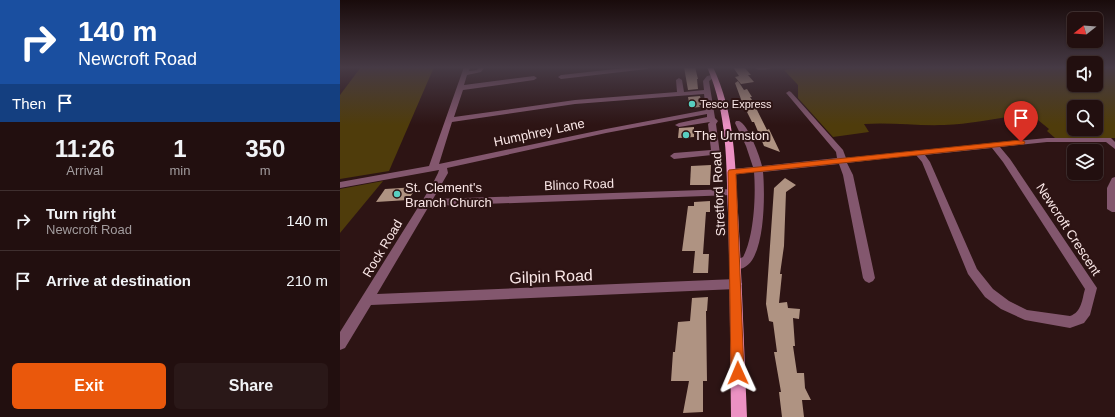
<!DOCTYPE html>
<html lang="en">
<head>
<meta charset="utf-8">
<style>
  :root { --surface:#220f0f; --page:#2a1818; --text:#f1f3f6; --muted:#a29c9e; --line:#3f2f2f; --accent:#ea580c }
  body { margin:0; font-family:Helvetica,sans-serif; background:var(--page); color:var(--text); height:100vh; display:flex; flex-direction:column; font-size:15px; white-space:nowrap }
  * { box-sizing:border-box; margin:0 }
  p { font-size:13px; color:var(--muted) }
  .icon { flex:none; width:22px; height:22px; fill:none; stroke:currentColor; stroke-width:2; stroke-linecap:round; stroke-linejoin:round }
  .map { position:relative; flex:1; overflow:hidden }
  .side { display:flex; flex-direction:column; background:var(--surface); width:340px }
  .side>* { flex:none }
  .top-card { background:#1a4fa0; color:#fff; overflow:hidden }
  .needle { width:26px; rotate:253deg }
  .buttons { position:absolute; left:727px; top:12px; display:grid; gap:8px }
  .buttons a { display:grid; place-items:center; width:36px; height:36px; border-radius:6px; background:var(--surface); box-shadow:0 1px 3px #0004,0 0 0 1px var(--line); font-size:20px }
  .pin { position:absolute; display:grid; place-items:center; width:34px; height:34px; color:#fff; margin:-41px -17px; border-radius:50% 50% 50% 0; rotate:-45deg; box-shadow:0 0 4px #0007 }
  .pin .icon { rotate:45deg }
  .me { position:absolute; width:44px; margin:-22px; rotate:359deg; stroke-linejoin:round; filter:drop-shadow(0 0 3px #0008) }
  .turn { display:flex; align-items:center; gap:14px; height:84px; padding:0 12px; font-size:18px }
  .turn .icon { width:52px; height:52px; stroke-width:2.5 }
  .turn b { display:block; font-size:28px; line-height:34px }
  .then { display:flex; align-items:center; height:38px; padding:0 12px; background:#0003; gap:8px; font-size:15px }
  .eta { display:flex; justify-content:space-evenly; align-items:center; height:68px; text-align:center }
  .eta b { font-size:24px; font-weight:700; line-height:28px }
  .button { display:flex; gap:8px; margin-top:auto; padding:8px 12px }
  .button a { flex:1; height:46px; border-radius:6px; background:var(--accent); color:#fff; font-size:16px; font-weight:700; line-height:46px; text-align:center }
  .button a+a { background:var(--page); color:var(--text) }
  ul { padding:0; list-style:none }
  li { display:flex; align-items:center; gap:12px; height:60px; padding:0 12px; border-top:1px solid var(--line) }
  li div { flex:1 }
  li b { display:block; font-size:15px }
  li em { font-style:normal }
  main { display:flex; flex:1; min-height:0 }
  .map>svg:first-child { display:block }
  .green { fill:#4f3c0b; fill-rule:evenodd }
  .building { fill:#af9382 }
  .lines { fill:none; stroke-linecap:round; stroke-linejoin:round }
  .minor { fill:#83576e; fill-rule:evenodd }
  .major { fill:#ec91c3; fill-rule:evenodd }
  .route { fill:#ea580c; stroke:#983908 }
  .poi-dot { fill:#58cec0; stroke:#2d1414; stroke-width:1.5 }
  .labels { text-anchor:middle; stroke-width:4; stroke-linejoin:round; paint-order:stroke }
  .far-poi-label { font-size:11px; fill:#fae7e7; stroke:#2d1414; text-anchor:start }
  .street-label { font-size:13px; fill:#fae7e7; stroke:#2d1414 }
  .poi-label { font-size:13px; fill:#fae7e7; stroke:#2d1414; text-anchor:start }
  .near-street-label { font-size:16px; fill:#fae7e7; stroke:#2d1414 }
</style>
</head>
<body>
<main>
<section class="side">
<div class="top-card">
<div class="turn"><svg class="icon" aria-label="right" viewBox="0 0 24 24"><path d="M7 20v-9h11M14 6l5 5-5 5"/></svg><div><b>140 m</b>Newcroft Road</div></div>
<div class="then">Then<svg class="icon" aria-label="arrive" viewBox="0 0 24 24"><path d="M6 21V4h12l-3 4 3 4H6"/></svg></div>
</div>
<div class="eta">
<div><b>11:26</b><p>Arrival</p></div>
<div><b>1</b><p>min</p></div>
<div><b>350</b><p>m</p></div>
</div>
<ul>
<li><svg class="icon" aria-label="right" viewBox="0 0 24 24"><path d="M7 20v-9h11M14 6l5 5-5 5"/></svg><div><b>Turn right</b><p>Newcroft Road</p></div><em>140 m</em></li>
<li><svg class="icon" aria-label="arrive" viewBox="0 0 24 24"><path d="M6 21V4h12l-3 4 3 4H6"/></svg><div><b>Arrive at destination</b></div><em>210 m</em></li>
</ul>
<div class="button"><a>Exit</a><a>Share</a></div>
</section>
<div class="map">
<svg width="775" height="417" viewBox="0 0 775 417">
  <rect width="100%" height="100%" fill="#2d1414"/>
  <!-- green -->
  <g class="green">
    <polygon points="21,67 94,67 49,171 0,179 0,95"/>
    <path d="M462,67h272v18h22v-18h19v71h-60l-8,-7 2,-2 -11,-9 -12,-6c-27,4 -55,10 -82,11 -27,1 -54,-3 -80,-1l5,8 -36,5 -35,-39v-13l-14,-15zM734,107h22v22h-22z"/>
    <polygon points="43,181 0,233 0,189"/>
  </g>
  <!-- building -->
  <g class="building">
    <polygon points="344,67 355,67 358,79 357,79 358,89 348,90"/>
    <polygon points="393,67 404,67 411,75 408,75 414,82 401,84 395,77 399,76"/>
    <polygon points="398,81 404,90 407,89 412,97 410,97 419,110 417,110 427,130 429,129 440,152 424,146 414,122 412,122 402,102 395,83"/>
    <polygon points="360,96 362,105 359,105 360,107 350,108 348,97"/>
    <polygon points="354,127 354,137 338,138 339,128"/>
    <polygon points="371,165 370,185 350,185 351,166"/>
    <polygon points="445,178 456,185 446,192 444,246 440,274 442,274 439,303 447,302 448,308 460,309 459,319 453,318 455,346 453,346 457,373 464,373 465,388 471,400 462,400 464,417 442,417 439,392 441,392 434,352 437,352 433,322 429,321 426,304 434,188"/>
    <polygon points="77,187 68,200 36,202 45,189"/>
    <polygon points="370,201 370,212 366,212 363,254 369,254 368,273 353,273 355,251 342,251 348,206 354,206 354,202"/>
    <polygon points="368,297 367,311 366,311 367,381 363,381 363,412 343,413 349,381 331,381 333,352 335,352 338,322 350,321 352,298"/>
  </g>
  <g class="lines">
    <!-- minor -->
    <g class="minor">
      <path d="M124,67h6l-1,4 8,-1 2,-3h6l-4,5 -14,3 -3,10 70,-9 3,2 -3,2 -71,10 -9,27 121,-17 102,-8 -1,-12 3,-2 3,2 2,12 20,-2 -1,-9 4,-5 9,-2v2l-7,5 6,37 3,3 -2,3 4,30 -4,3 -4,-2 -38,4 -4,-3 4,-3 37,-3 -3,-26 2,-2 -31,5 -4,-2 4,-2 28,-6v-3l-101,19 -159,35 1,5 -15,26 299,-10 5,3 -5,3 -303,11 -52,88 359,-15 4,2 2,3 -2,3 -4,2 -365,16 -26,43 -5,2v-18l92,-147 6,-12 1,-3 -99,18v-6l89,-16zM364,94l2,16 -100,19 -167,35 13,-42 123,-18z"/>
      <polygon points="293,67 310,67 307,69 221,79 218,77 221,75"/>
      <path d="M416,67h17c-4,3 -12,3 -17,2z"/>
      <path d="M449,91l2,1 52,58 3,8 201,-20h64l4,4v7l-9,-7h-59l-47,5 10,12 85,126 2,3 -7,27 -6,8 -14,5 -45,-8 -24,-11 -16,-12 -17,-23 -46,-112 -6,-7 -69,8 6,12 22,103 -2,3 -4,2 -4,-2 -2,-3 -20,-103 -4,-11 -76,8c2,19 4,107 -31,96l-2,-3 2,-3 11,-5c11,-20 13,-62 11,-85l-22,3 -5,-3 5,-3 21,-2 -7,-21 -11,-23 1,-2h3c9,3 21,36 23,45l75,-8 -1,-6 -49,-58 -1,-1zM652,148l11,14 82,127c-3,10 -3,23 -15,27l-43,-6 -18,-9 -16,-12 -16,-20 -47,-107 -5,-7z"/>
      <polygon points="775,177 775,212 772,212 767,209 767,188 772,178"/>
    </g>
    <!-- major -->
    <path class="major" d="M367,67h6c22,46 22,95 25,146 4,68 6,136 9,204h-16c-1,-68 -1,-136 -3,-204 -2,-51 0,-98 -21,-146z"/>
  </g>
  <!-- sky -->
  <linearGradient id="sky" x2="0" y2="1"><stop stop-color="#190b0b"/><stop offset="0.54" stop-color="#463a45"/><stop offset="1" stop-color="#463a45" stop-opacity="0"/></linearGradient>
  <rect width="775" height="125" fill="url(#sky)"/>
  <!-- route -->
  <polygon class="route" points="681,140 685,142 684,144 396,174 404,373 402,377 398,379 393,377 391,373 388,172 389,170"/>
  <!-- markers -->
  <g class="poi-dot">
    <circle cx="352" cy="104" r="4"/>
    <circle cx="346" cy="135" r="4"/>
    <circle cx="57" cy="194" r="4"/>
  </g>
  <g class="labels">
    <!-- far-poi labels -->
    <g class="far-poi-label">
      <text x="360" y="108">Tesco Express</text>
    </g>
    <!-- street labels -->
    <g class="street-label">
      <text transform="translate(199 132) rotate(-12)" y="5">Humphrey Lane</text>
      <text transform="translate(239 184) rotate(-2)" y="5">Blinco Road</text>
      <text transform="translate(378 194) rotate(-93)" y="5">Stretford Road</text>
      <text transform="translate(729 229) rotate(57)" y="5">Newcroft Crescent</text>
      <text transform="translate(42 248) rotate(-59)" y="5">Rock Road</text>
    </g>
    <!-- poi labels -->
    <g class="poi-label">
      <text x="354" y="140">The Urmston</text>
      <text x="65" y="192">St. Clement's<tspan x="65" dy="15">Branch Church</tspan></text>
    </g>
    <!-- near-street labels -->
    <g class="near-street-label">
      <text transform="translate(211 276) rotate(-2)" y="6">Gilpin Road</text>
    </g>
  </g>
</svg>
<div class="buttons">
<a><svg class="needle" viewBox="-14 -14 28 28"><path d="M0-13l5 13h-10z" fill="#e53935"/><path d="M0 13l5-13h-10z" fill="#a29c9e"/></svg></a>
<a><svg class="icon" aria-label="sound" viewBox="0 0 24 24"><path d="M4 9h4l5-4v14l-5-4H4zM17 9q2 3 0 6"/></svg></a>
<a><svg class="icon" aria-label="search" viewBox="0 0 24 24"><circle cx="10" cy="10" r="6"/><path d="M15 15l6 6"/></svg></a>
<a><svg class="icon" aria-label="layers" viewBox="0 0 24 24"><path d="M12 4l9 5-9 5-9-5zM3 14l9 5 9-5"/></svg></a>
</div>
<div class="pin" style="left:681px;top:142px;background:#d93025"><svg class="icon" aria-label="arrive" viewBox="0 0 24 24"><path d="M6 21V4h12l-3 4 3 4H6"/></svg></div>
<svg class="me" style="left:398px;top:373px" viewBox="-20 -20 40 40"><path d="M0-17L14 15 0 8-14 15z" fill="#ea580c" stroke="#fff" stroke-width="4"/></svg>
</div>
</main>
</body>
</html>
